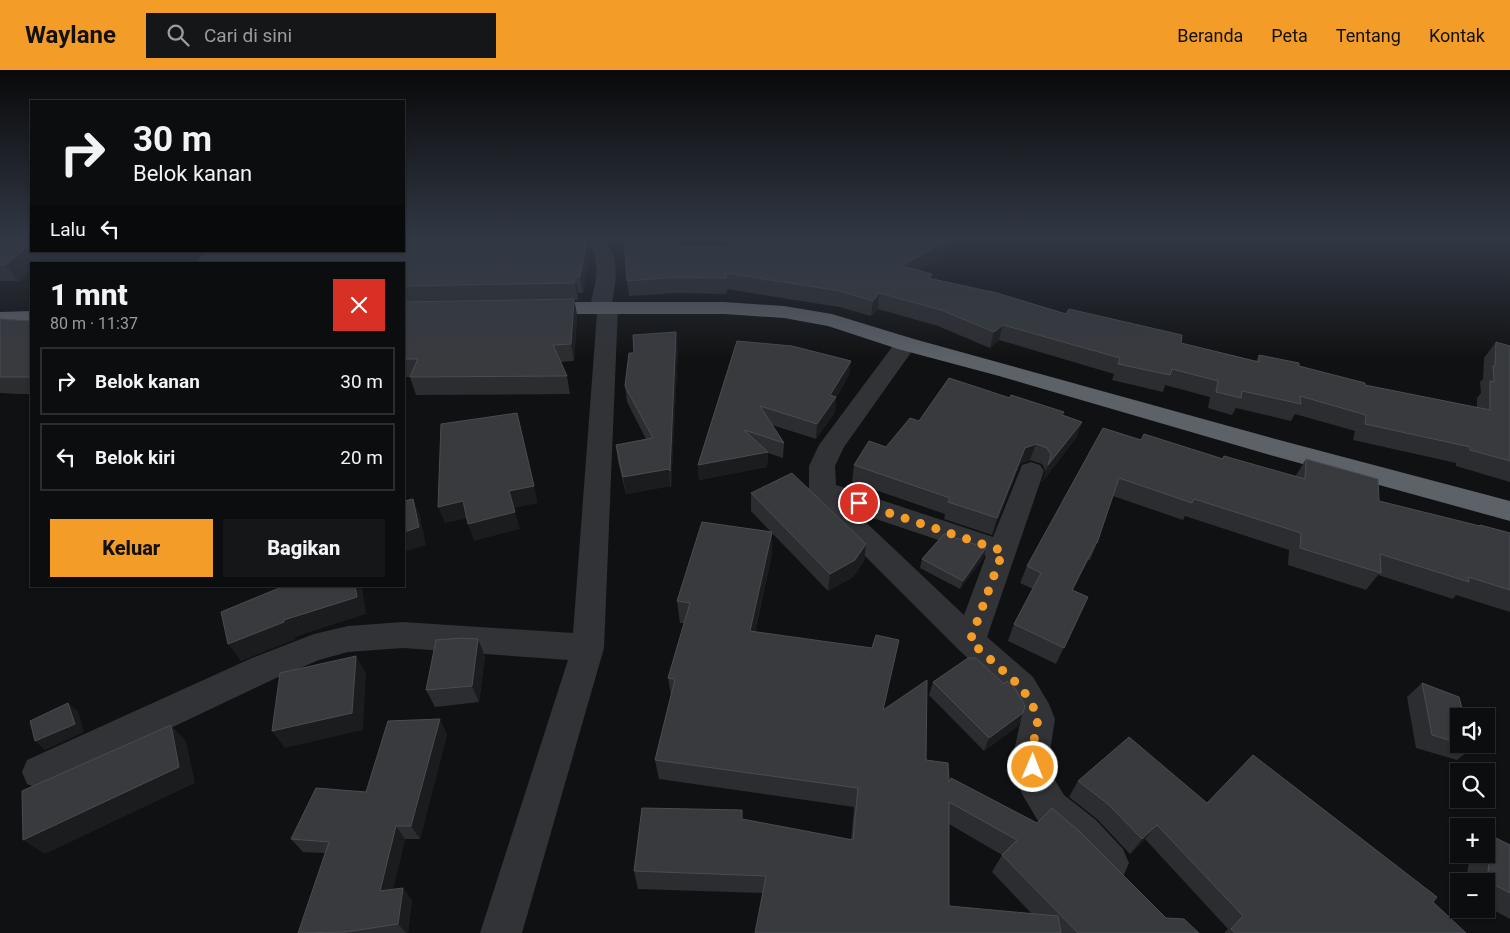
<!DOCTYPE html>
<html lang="id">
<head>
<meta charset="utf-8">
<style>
  :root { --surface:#0c0d0e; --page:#151617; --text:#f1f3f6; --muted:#9a9c9e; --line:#2c2d2e; --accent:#f39c27 }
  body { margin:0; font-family:Roboto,sans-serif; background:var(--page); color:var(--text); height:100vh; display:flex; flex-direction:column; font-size:19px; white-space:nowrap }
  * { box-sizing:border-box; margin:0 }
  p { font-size:16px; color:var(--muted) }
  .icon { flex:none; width:28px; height:28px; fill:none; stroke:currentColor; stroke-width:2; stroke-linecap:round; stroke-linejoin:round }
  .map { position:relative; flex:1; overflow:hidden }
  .sheet { position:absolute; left:30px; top:192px; width:375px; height:325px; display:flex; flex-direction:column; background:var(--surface); border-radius:0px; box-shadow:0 1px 4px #0004,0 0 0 1px var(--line) }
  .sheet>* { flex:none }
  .top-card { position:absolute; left:30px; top:30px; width:375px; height:152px; border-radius:0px; box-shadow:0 1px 4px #0004,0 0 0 1px var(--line); background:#0c0d0e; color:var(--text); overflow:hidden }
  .controls { position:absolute; left:1450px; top:638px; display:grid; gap:10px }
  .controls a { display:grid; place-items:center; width:45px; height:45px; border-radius:0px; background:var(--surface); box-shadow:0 1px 4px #0004,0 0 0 1px var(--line); font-size:25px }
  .pin { position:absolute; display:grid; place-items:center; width:42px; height:42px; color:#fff; margin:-21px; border:2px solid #fff; border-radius:50%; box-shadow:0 1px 5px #0007 }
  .me { position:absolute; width:55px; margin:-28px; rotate:1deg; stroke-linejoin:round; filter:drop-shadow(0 0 4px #0008) }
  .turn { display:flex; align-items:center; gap:18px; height:105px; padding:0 20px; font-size:22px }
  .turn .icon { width:65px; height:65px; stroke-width:2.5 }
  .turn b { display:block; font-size:35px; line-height:42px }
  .then { display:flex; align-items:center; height:48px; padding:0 20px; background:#0003; gap:10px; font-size:19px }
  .round { display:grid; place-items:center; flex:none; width:52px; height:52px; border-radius:0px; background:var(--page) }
  .summary { display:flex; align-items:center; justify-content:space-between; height:85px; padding:0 20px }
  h1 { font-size:30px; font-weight:800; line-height:38px }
  .cta { display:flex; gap:10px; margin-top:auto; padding:10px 20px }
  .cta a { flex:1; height:58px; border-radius:0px; background:var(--accent); color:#111; font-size:20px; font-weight:800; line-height:58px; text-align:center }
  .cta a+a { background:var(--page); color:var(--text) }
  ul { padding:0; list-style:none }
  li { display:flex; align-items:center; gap:15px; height:68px; margin:0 10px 8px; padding:0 10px; border:2px solid var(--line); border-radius:0px }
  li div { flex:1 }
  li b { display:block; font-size:19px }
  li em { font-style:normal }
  header { display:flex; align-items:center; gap:30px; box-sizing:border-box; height:70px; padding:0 25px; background:var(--accent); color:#111 }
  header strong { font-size:24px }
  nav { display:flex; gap:28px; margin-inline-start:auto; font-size:18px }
  .search { width:350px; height:45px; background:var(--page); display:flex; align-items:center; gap:12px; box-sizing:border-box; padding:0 18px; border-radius:0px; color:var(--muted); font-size:19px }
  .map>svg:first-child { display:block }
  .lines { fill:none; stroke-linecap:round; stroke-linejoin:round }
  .minor { fill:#313337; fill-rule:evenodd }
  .highway { fill:#5d6168; fill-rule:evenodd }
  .wall { fill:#2c2d30; fill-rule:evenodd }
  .shaded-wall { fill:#1b1c1e }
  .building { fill:#383a3e; stroke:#494c50 }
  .route { stroke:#f39c27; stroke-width:9; stroke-dasharray:0 16.2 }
</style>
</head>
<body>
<header>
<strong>Waylane</strong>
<div class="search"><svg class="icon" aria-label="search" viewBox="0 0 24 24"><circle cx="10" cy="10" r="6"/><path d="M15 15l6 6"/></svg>Cari di sini</div>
<nav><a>Beranda</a><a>Peta</a><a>Tentang</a><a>Kontak</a></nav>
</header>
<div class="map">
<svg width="1510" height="863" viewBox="0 0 1510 863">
  <rect width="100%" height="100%" fill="#101112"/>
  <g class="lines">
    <!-- minor -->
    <g class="minor">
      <path d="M587,169h18c14,22 12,39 7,63l3,1 3,4 -14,341 -82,285h-42l88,-273 -165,-12 -55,4 -29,8 -43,18 -223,106 -13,5 -13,-5 -5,-12 5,-12 225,-102 62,-24 34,-8 55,-4 170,11 24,-320 -4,-2 -3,-4c6,-27 12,-43 -3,-68z"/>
      <path d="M906,267l8,2 3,5 -73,103 -9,19 1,19 157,52 29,-72 9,-3 9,3 4,6 -57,166 46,40 16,27 6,15 -5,32 3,26 11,18 32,25 27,29 6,14 -6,14 -14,6 -14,-6 -27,-29 -30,-27 -16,-27 -5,-12 -3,-31 7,-32 -12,-22 -50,-47 -128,-128 -22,-31v-25l10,-21 79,-106zM855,442l131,44 -22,59z"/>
    </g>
    <!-- highway -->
    <g class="highway">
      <polygon points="538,232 724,232 784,236 832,244 914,269 1283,371 1510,431 1510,451 1270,385 999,306 898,279 828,256 784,248 724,244 538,244 531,242 527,238 531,234"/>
      <polygon points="31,241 31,253 0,254 0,242"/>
    </g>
  </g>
  <!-- wall -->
  <g class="wall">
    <polygon points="0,169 31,194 31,199 18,211 0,211"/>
    <polygon points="404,169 589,169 590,180 583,223 578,223 578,230 574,230 577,245 574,291 560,292 567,306 570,324 416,325 410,307 404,307"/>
    <polygon points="723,169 944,169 947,170 944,185 919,200 932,204 931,209 1181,273 1256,291 1259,285 1365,315 1477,337 1477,328 1481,323 1480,312 1483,309 1484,288 1496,272 1510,276 1510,412 1456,396 1456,393 1353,370 1355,361 1295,344 1291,351 1236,338 1232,345 1208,338 1210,327 1165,315 1163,322 1112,310 1114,304 999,270 990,278 938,256 878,239 871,246 839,237 727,219 726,224 676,223 629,226 627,211 679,176 728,177"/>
    <polygon points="0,249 31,251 31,324 19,324 0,323"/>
    <polygon points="737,271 851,291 849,305 836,328 835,342 816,369 772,355 784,373 783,388 768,383 767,397 699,410 698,395"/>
    <polygon points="678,278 671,418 670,416 626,424 618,392 616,375 646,369 627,332 625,316"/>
    <polygon points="1063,345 1082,352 1076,368 1042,412 1046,402 1042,394 1030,390 1020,394 992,465 944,449 945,444 852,412 854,395 886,377 919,351"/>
    <polygon points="1141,370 1222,389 1224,386 1295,407 1306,389 1379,431 1478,456 1480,455 1510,463 1510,542 1456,525 1453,529 1378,505 1366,520 1288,495 1289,480 1185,446 1183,450 1113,426 1097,473 1090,490 1088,490 1073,520 1088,527 1056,594 1008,571 1014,554 1033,519 1020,513 1027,496"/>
    <path d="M751,423l115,51 -2,17 -11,16 -25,14 -56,-58v21l-17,78 129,77 42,51 23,22 217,136 33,15h-444l8,-40 -125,-4 -4,-18 108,-52 109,21 3,-33 -195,-28 -4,-19 16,-65 -3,-17 16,-55h-4l-3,-22 94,-69 -20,-21zM949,754l53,31 -10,17 40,42 -83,-8z"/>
    <polygon points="984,487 960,519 920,498 922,489"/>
    <polygon points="485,586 479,632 435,637 426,620"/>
    <polygon points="933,612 1023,643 1018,656 984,681 929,625"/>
    <polygon points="1422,613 1459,646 1459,674 1472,674 1473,677 1457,690 1416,678 1407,627"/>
    <polygon points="447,664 420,769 405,769 393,819 412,830 408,863 304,863 325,783 303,782 291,769 366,722"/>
    <polygon points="1078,711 1207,733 1433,832 1466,863 1224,863 1228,859 1145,769 1130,784 1097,749 1069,727"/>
    <polygon points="1492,766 1510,775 1510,849 1486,836 1486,811 1466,811 1470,784 1486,784 1486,770"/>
  </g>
  <!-- shaded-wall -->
  <g class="shaded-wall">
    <polygon points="587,169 589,169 590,180 583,223 580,207"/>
    <polygon points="947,170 944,185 900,211 902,196"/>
    <polygon points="31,173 31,181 51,181 37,194 31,194 31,199 18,211 6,195"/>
    <polygon points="575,207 578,223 578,230 575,213"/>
    <polygon points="879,223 878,239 871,246 873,231"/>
    <polygon points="574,229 577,245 574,291 571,274"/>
    <polygon points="1003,255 999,270 990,278 994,262"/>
    <polygon points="676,262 678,278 671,418 670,401"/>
    <polygon points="851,291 849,305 836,328 835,342 816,369 817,354 830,325"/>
    <polygon points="517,343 538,433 514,438 520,459 474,471 468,454 509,421"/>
    <polygon points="1082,352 1076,368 1042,412 1048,395"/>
    <polygon points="1036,374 1030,390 1020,394 992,465 997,448 1025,378"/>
    <polygon points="768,382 767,397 699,410 698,395"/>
    <polygon points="669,399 670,416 626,424 623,407"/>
    <polygon points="413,429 420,446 426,475 404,482 404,462"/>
    <polygon points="463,431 469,448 445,453 438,437"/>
    <polygon points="772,462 772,484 750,582 750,561"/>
    <polygon points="1096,473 1088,490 1065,537 1072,520"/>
    <polygon points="866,474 864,491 853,507 828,521 830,504"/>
    <polygon points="986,478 984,487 960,519 963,511"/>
    <polygon points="355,516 362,516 366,544 295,567 296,569 241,591 228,574 284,550"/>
    <polygon points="478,569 485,586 479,632 472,616"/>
    <polygon points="356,586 366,603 363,660 285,678 272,661"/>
    <polygon points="68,633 78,641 84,662 45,680 35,671"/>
    <polygon points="1023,643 1018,656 984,681 989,668"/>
    <polygon points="440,649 447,664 420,769 411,756"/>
    <polygon points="171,655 186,671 195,713 45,784 23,770"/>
    <polygon points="1157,755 1145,769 1130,784 1142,769"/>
    <polygon points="396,756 405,769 390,833 380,821"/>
    <polygon points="403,818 412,830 408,863 406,863 398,854"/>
  </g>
  <!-- building -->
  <g class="building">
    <polygon points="0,169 31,169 31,173 6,195 0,195"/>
    <polygon points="404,169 587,169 580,207 575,207 575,213 404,216 404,194 196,194 207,181 404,181"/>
    <polygon points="624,169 674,169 679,176 737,177 732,169 944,169 947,170 902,196 932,204 928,208 997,223 1066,244 1069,239 1182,265 1181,273 1259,292 1259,285 1299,293 1299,296 1365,313 1365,315 1490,340 1490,311 1494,312 1493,296 1495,296 1496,272 1510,276 1510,391 1470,380 1470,377 1365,354 1366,345 1300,326 1301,334 1242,321 1241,328 1216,322 1218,311 1172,299 1170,305 1118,294 1120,288 1003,255 994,262 941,240 879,223 873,231 840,221 726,203 726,208 675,207 627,211"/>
    <polygon points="574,229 571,274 553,275 567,306 410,307 418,289 404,289 404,232"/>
    <polygon points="0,249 31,251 31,307 0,307"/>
    <polygon points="676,262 670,401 669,399 623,407 616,375 653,368 625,316 629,283 634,283 633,265"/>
    <polygon points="737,271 792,276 851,291 830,325 836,327 817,354 760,336 784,373 744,360 768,382 698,395"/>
    <polygon points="949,308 1010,328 1011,325 1064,342 1062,345 1082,352 1048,395 1051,385 1047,378 1036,374 1025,378 997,448 948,432 950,428 854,395 869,371 886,377 910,348 919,351"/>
    <polygon points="517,343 534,416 509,421 515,442 468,454 463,431 438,437 441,354"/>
    <polygon points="1103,358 1141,370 1144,364 1223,389 1224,386 1305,409 1306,389 1378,409 1379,431 1480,456 1480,455 1510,463 1510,520 1468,507 1469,512 1380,484 1381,503 1300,478 1301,463 1194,429 1192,433 1119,408 1097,473 1096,473 1072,520 1088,527 1064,578 1014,554 1041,503 1027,496"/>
    <polygon points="792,403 866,474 855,490 830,504 751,423"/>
    <polygon points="413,429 419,457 404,462 404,431"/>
    <polygon points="702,452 772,462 750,561 872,578 876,565 899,570 883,640 927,610 926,690 948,693 949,712 951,708 1037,753 1052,738 1079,761 1166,848 1184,849 1199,863 1078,863 1002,785 1017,770 949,732 949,836 1058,846 1061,863 755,863 766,806 634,801 642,738 742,740 742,749 853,770 858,718 655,690 675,609 668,608 690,533 677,531"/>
    <polygon points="944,464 986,478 963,511 922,489"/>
    <polygon points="284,516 355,516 357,527 284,550 284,552 228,574 221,542"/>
    <polygon points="463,568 478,569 472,616 426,620 436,570"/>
    <polygon points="356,586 352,643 272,661 280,603"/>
    <polygon points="968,588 976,588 1004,614 1007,611 1015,618 1025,636 1023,643 989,668 933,612"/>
    <polygon points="1422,613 1459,627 1464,646 1459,646 1459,673 1432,665"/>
    <polygon points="68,633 75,654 35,671 30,651"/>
    <polygon points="440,649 411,756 396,756 380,821 403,818 398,854 346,862 298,863 329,772 291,769 316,718 366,722 388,651"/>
    <polygon points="171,655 179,697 23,770 22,721"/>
    <polygon points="1129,667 1207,733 1253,685 1437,827 1433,832 1466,863 1235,863 1231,859 1243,846 1157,755 1142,769 1108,734 1078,711"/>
    <polygon points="1463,674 1472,674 1473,677"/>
    <polygon points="1492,766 1510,775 1510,823 1487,811"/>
  </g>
  <!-- sky -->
  <linearGradient id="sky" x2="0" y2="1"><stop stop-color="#09090a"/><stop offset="0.58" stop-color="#313844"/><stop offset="1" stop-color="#313844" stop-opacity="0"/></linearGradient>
  <rect width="1510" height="290" fill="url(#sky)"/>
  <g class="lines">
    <!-- route -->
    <polyline class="route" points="859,433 1003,481 970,571 1021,617 1032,634 1038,649 1032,681 1033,697"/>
  </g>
</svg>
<div class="controls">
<a><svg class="icon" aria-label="sound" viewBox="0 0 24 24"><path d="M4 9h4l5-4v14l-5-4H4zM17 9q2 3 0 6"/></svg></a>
<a><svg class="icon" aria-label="search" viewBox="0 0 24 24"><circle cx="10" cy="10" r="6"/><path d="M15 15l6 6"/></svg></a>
<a>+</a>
<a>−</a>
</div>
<div class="pin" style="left:859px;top:433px;background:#d93025"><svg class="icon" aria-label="arrive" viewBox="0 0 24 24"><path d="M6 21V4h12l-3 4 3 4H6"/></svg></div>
<svg class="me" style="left:1033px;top:697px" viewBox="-20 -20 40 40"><circle r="17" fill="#f39c27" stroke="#fff" stroke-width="3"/><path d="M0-11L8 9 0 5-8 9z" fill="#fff"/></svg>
<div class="top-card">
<div class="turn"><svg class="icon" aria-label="right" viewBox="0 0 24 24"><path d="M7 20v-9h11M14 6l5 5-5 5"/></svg><div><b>30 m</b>Belok kanan</div></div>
<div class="then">Lalu<svg class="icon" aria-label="left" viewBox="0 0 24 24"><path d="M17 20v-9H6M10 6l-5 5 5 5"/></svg></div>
</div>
<section class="sheet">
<div class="summary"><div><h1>1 mnt</h1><p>80 m · 11:37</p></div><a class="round" style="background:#d93025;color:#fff"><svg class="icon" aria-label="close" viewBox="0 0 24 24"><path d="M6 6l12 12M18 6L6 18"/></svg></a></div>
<ul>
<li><svg class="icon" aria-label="right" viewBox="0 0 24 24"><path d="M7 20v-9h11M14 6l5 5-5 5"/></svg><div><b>Belok kanan</b></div><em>30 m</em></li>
<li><svg class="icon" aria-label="left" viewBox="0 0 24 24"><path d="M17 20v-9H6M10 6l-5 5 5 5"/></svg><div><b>Belok kiri</b></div><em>20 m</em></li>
</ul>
<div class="cta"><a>Keluar</a><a>Bagikan</a></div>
</section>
</div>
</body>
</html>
